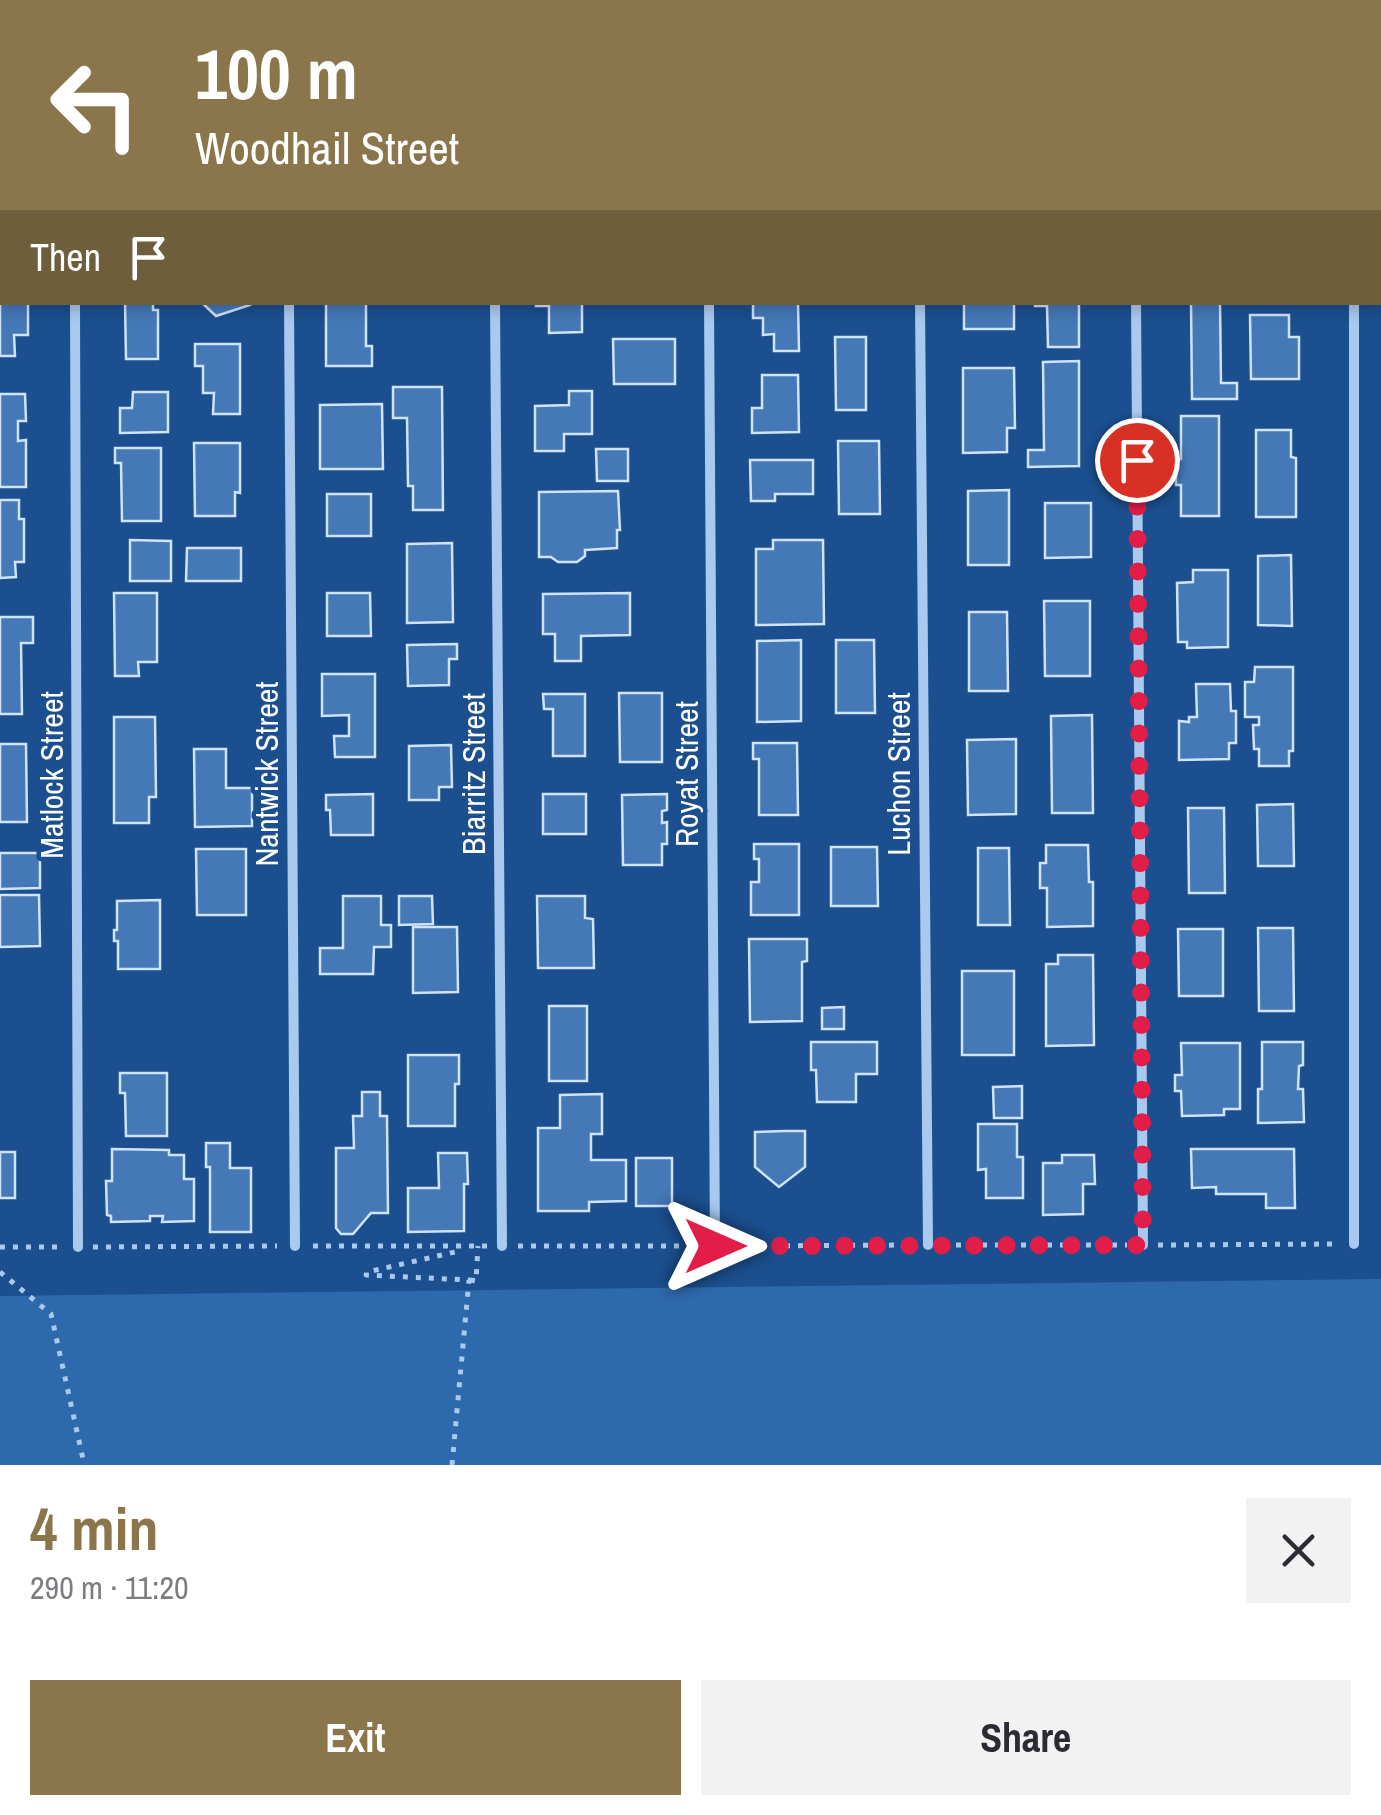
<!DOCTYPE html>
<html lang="en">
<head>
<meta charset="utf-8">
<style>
  :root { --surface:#fff; --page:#f2f2f3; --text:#2b2b33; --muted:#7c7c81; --accent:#8a764a }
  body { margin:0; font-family:"Archivo Narrow",sans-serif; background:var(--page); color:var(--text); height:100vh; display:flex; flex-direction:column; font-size:38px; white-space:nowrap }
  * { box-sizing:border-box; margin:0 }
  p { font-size:32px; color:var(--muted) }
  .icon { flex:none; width:55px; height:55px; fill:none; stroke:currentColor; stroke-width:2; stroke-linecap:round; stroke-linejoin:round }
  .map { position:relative; height:1465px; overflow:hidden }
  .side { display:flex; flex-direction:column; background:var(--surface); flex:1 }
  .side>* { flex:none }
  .banner { position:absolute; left:0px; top:0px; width:1382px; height:305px; box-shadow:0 5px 15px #0003; background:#8a764a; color:#fff; overflow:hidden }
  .pin { position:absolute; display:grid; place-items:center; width:85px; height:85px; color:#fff; margin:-42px; border:5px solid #fff; border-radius:50%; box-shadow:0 2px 10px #0007 }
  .me { position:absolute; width:110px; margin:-55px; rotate:90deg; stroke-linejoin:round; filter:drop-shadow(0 0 8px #0008) }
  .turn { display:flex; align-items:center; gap:35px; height:210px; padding:0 30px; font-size:45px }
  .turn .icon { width:130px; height:130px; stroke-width:2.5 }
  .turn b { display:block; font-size:70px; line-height:85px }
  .then { display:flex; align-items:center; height:95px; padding:0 30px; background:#0003; gap:20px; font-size:38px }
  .round { display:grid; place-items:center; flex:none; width:105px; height:105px; border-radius:0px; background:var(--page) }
  .overview { display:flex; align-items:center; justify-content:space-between; height:170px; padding:0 30px }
  h1 { font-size:60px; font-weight:700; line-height:75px; color:var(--accent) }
  .button { display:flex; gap:20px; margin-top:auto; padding:20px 30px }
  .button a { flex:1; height:115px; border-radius:0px; background:var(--accent); color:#fff; font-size:40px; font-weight:700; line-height:115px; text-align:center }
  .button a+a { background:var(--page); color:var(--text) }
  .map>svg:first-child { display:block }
  .green { fill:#2e69ad }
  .building { fill:#4478b7; stroke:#cfe3fa; stroke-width:2.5 }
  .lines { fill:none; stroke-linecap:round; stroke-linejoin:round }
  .path { stroke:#a9c9ee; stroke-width:5; stroke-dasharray:5 8; stroke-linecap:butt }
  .minor { stroke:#a9c9ee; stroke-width:10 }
  .trunk { stroke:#f8faff; stroke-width:28 }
  .route { stroke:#e11d48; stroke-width:18; stroke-dasharray:0 32.4 }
  .labels { text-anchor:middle; stroke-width:9; stroke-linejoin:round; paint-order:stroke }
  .street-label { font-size:32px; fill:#fff; stroke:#1b4f8f }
</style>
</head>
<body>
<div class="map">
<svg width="1381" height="1465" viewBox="0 0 1381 1465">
  <rect width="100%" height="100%" fill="#1b4f8f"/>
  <!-- green -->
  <polygon class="green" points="1381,1279 1381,1465 0,1465 0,1296"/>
  <!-- building -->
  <g class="building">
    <rect x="0" y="161" width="2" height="67"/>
    <polygon points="0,269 2,269 2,302 28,302 28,335 14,335 15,356 0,356"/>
    <polygon points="125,302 153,302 153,310 158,310 158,359 126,359"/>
    <polygon points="201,302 249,302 250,305 216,316"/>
    <polygon points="326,302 366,302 366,346 372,346 372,366 326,366"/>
    <polygon points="536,302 582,302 582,332 549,333 549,306 536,306"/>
    <polygon points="753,302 798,302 799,351 774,351 774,334 763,335 763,318 753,318"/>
    <rect x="964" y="302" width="50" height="27"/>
    <polygon points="1035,302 1079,302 1079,347 1048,347 1047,306 1035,306"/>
    <polygon points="1191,302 1220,302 1221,383 1237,383 1237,399 1192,399"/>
    <polygon points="1250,315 1289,315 1289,337 1299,337 1299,379 1251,379"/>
    <polygon points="835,337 866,337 866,410 836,410"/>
    <polygon points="613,339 675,339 675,384 614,384"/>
    <polygon points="195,344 240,344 240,414 213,414 214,393 203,393 203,366 195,366"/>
    <polygon points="1079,361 1079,466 1028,467 1028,450 1044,450 1043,362"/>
    <polygon points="963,368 1014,368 1015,428 1007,428 1007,452 963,453"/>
    <polygon points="762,375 798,375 799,432 752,433 752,408 762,408"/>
    <polygon points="393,387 442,387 443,510 413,510 413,486 408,486 407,418 393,418"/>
    <polygon points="569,391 592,391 592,434 564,434 564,451 535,451 535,406 569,405"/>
    <polygon points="133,392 168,392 168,432 120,433 120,408 132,408"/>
    <polygon points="0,394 25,394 26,421 18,421 18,441 26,440 26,487 0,487"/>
    <polygon points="382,404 383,469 320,469 320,405"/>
    <polygon points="1181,416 1219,416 1219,516 1181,516 1181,485 1176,485 1176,459 1181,459"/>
    <polygon points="1256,430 1291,430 1291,457 1296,458 1296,517 1256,517"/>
    <polygon points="838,441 879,441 880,514 839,514"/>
    <polygon points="194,443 240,443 240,493 235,492 235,516 195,516"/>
    <polygon points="115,448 161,448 161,521 122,521 121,463 115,463"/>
    <polygon points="596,449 628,449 628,481 597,481"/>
    <polygon points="750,460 813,460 813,494 775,494 775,501 751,501"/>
    <polygon points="1009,490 1009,565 968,565 968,491"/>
    <polygon points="618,491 620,530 617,530 617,548 585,550 585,556 577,562 558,562 551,557 539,557 539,492"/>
    <rect x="327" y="494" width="44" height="42"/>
    <polygon points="0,500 19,500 19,519 24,519 24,562 15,562 16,577 0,578"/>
    <polygon points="1045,503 1091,503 1091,557 1045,558"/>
    <polygon points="130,540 171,541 171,581 130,581"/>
    <polygon points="773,540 823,540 824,624 756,625 756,549 773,549"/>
    <polygon points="452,543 453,622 407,623 407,544"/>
    <polygon points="187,548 241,548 241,581 186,581"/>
    <polygon points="1291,555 1292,626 1258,625 1258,556"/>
    <polygon points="1193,570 1228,570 1228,647 1187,648 1187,642 1178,642 1177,583 1193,582"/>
    <polygon points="114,593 157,593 157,662 138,662 139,676 115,676"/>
    <polygon points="327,593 370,593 371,636 327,636"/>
    <polygon points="630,593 630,635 581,636 581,661 555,661 555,634 543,634 543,594"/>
    <polygon points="1044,601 1090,601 1090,676 1045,676"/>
    <polygon points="969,612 1007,612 1008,691 969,691"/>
    <polygon points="0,617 33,617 33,643 21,643 22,714 0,714"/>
    <polygon points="801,640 801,721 757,722 757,641"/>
    <polygon points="836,640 874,640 875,713 836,713"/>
    <polygon points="457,644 457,659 449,659 449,685 408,686 407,645"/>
    <polygon points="1255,667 1293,667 1293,751 1289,751 1289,766 1259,766 1259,749 1254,749 1253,725 1259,725 1259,717 1245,717 1245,682 1254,682"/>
    <polygon points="322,674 375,674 375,757 335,757 334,736 349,736 349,715 322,716"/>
    <polygon points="1196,684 1230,684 1231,711 1236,711 1236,743 1229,743 1229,759 1179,760 1179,721 1189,722 1189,717 1197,717"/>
    <polygon points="619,693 662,693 662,762 620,762"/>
    <polygon points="543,694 585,694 585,756 553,756 553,709 544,709"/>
    <polygon points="1092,715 1093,813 1052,813 1051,716"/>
    <polygon points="114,717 155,717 156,797 149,797 149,823 114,823"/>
    <polygon points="1016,739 1016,814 968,815 967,740"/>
    <polygon points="753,743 797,743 798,815 759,815 759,759 753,759"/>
    <polygon points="0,744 26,744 27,822 0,822"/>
    <polygon points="451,745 452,787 439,787 439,800 409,800 409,746"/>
    <polygon points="194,749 226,749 226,788 252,788 252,826 195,827"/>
    <polygon points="373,794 373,835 331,835 330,810 326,810 326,795"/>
    <rect x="543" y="794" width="43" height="40"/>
    <polygon points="667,794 667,810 662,811 662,823 667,822 667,844 662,844 662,865 623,865 622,795"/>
    <polygon points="1293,804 1294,866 1258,866 1257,805"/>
    <polygon points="1188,808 1224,808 1225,893 1189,893"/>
    <polygon points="754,844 799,844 799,915 751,915 751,882 759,882 759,859 754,859"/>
    <polygon points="1046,845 1088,845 1089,882 1093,882 1093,926 1047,927 1047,888 1040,888 1040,863 1046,863"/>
    <polygon points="831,847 877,847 878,906 831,906"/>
    <polygon points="978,848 1009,848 1010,925 978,925"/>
    <polygon points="196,849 246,849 246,915 197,915"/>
    <polygon points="0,853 40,853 40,888 0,889"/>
    <polygon points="0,895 39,895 40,946 0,947"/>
    <polygon points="343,896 381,896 381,925 391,925 391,947 374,947 373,974 320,974 320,948 343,948"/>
    <polygon points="399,896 432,896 433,924 399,925"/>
    <polygon points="537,896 585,896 585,918 593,919 594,968 538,968"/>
    <polygon points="160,900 160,969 118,969 118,941 114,941 114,930 117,930 117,901"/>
    <polygon points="413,927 457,927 458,992 413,993"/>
    <polygon points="1258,928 1293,928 1294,1011 1259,1011"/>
    <polygon points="1178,929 1223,929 1223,996 1179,996"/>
    <polygon points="749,939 807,939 807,961 802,962 802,1021 750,1022"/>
    <polygon points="1058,955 1093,955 1094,1045 1046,1046 1046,964 1058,964"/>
    <rect x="962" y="971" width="52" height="84"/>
    <rect x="549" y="1006" width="38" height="75"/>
    <polygon points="844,1007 844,1029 822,1029 822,1008"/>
    <polygon points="811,1042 877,1042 877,1074 856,1074 856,1102 817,1102 816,1070 811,1070"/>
    <polygon points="1262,1042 1303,1042 1303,1065 1299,1066 1298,1089 1303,1089 1304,1122 1258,1123 1258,1089 1262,1089"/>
    <polygon points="1181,1043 1240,1043 1240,1109 1224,1109 1224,1115 1182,1116 1181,1091 1175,1091 1175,1075 1182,1075"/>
    <polygon points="408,1055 459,1055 459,1084 455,1084 455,1126 408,1126"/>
    <polygon points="120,1073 167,1073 167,1136 126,1136 125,1093 120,1093"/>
    <polygon points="1022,1086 1022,1118 994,1118 993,1087"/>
    <polygon points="362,1092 380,1092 380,1116 387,1116 388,1213 371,1213 353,1234 341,1234 336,1228 336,1148 354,1148 353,1116 362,1116"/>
    <polygon points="602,1094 602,1134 591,1134 591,1160 626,1160 626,1201 589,1202 589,1211 538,1211 538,1128 560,1128 560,1095"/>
    <polygon points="978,1124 1017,1124 1017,1157 1023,1157 1023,1198 986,1198 986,1169 978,1170"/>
    <polygon points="784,1131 805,1131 805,1167 779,1187 755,1167 755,1132"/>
    <polygon points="206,1143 230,1143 230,1168 251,1168 251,1232 210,1232 210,1167 206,1167"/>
    <polygon points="112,1149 169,1150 169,1155 184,1155 184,1179 194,1179 194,1221 162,1222 163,1216 150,1216 150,1221 111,1222 111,1216 107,1215 106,1181 112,1181"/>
    <polygon points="1191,1149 1294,1149 1295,1208 1266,1208 1266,1194 1216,1194 1216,1187 1192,1188"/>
    <rect x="0" y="1152" width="15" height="46"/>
    <polygon points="438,1153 467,1153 468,1184 464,1184 464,1231 408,1232 408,1188 439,1188"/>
    <polygon points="1062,1155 1094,1155 1095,1184 1083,1184 1083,1214 1043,1215 1043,1163 1062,1163"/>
    <rect x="636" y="1158" width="36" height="48"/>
  </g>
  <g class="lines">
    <!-- path -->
    <g class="path">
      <polyline points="943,1245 1127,1245"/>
      <polyline points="1158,1245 1337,1244"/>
      <polyline points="313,1246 487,1246"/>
      <polyline points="518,1246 697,1246"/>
      <polyline points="733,1246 912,1245"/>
      <polyline points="0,1247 62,1247"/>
      <polyline points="93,1247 277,1246"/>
      <polyline points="0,1272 51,1314 83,1459 81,1465"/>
      <polyline points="470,1280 476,1281 478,1246"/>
      <polyline points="452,1465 469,1280 366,1275 367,1272 455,1252 460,1246"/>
    </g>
    <!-- minor -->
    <g class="minor">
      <polyline points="493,0 493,2"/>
      <polyline points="75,302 78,1247"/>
      <polyline points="289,302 295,1246"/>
      <polyline points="495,302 502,1246"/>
      <polyline points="709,302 715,1246"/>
      <polyline points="920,302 928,1245"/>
      <polyline points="1136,302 1143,1245"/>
      <polyline points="1354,1244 1354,302"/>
    </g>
    <!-- trunk -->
    <g class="trunk">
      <polyline points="743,0 764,2"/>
      <polyline points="206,2 229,0"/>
      <polyline points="0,31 2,30"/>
      <polyline points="0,91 2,91"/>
      <polyline points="1380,95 1381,95"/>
      <polyline points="1380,152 1381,152"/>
    </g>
  </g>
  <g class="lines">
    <!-- route -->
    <polyline class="route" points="715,1246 1143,1245 1137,460"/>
  </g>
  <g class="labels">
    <!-- street labels -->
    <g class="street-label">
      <text transform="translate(267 774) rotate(-90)" y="11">Nantwick Street</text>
      <text transform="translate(474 774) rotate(-90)" y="11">Biarritz Street</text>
      <text transform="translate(687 774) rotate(-90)" y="11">Royat Street</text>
      <text transform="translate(899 774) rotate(-90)" y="11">Luchon Street</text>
      <text transform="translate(52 775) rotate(-90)" y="11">Matlock Street</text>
    </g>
  </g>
</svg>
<div class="pin" style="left:1137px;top:460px;background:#d93025"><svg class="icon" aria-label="arrive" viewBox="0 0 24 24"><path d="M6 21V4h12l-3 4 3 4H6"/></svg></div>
<svg class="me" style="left:715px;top:1246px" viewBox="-20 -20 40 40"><path d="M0-17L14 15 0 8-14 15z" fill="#e11d48" stroke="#fff" stroke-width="4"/></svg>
<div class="banner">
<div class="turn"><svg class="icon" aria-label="left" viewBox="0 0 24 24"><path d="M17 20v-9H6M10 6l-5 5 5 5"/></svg><div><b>100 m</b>Woodhail Street</div></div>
<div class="then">Then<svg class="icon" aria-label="arrive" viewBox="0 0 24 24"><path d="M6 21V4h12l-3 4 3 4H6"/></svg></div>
</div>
</div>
<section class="side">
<div class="overview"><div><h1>4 min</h1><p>290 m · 11:20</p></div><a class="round"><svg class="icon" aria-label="close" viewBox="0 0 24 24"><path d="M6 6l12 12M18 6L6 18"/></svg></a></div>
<div class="button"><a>Exit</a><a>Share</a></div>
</section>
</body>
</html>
